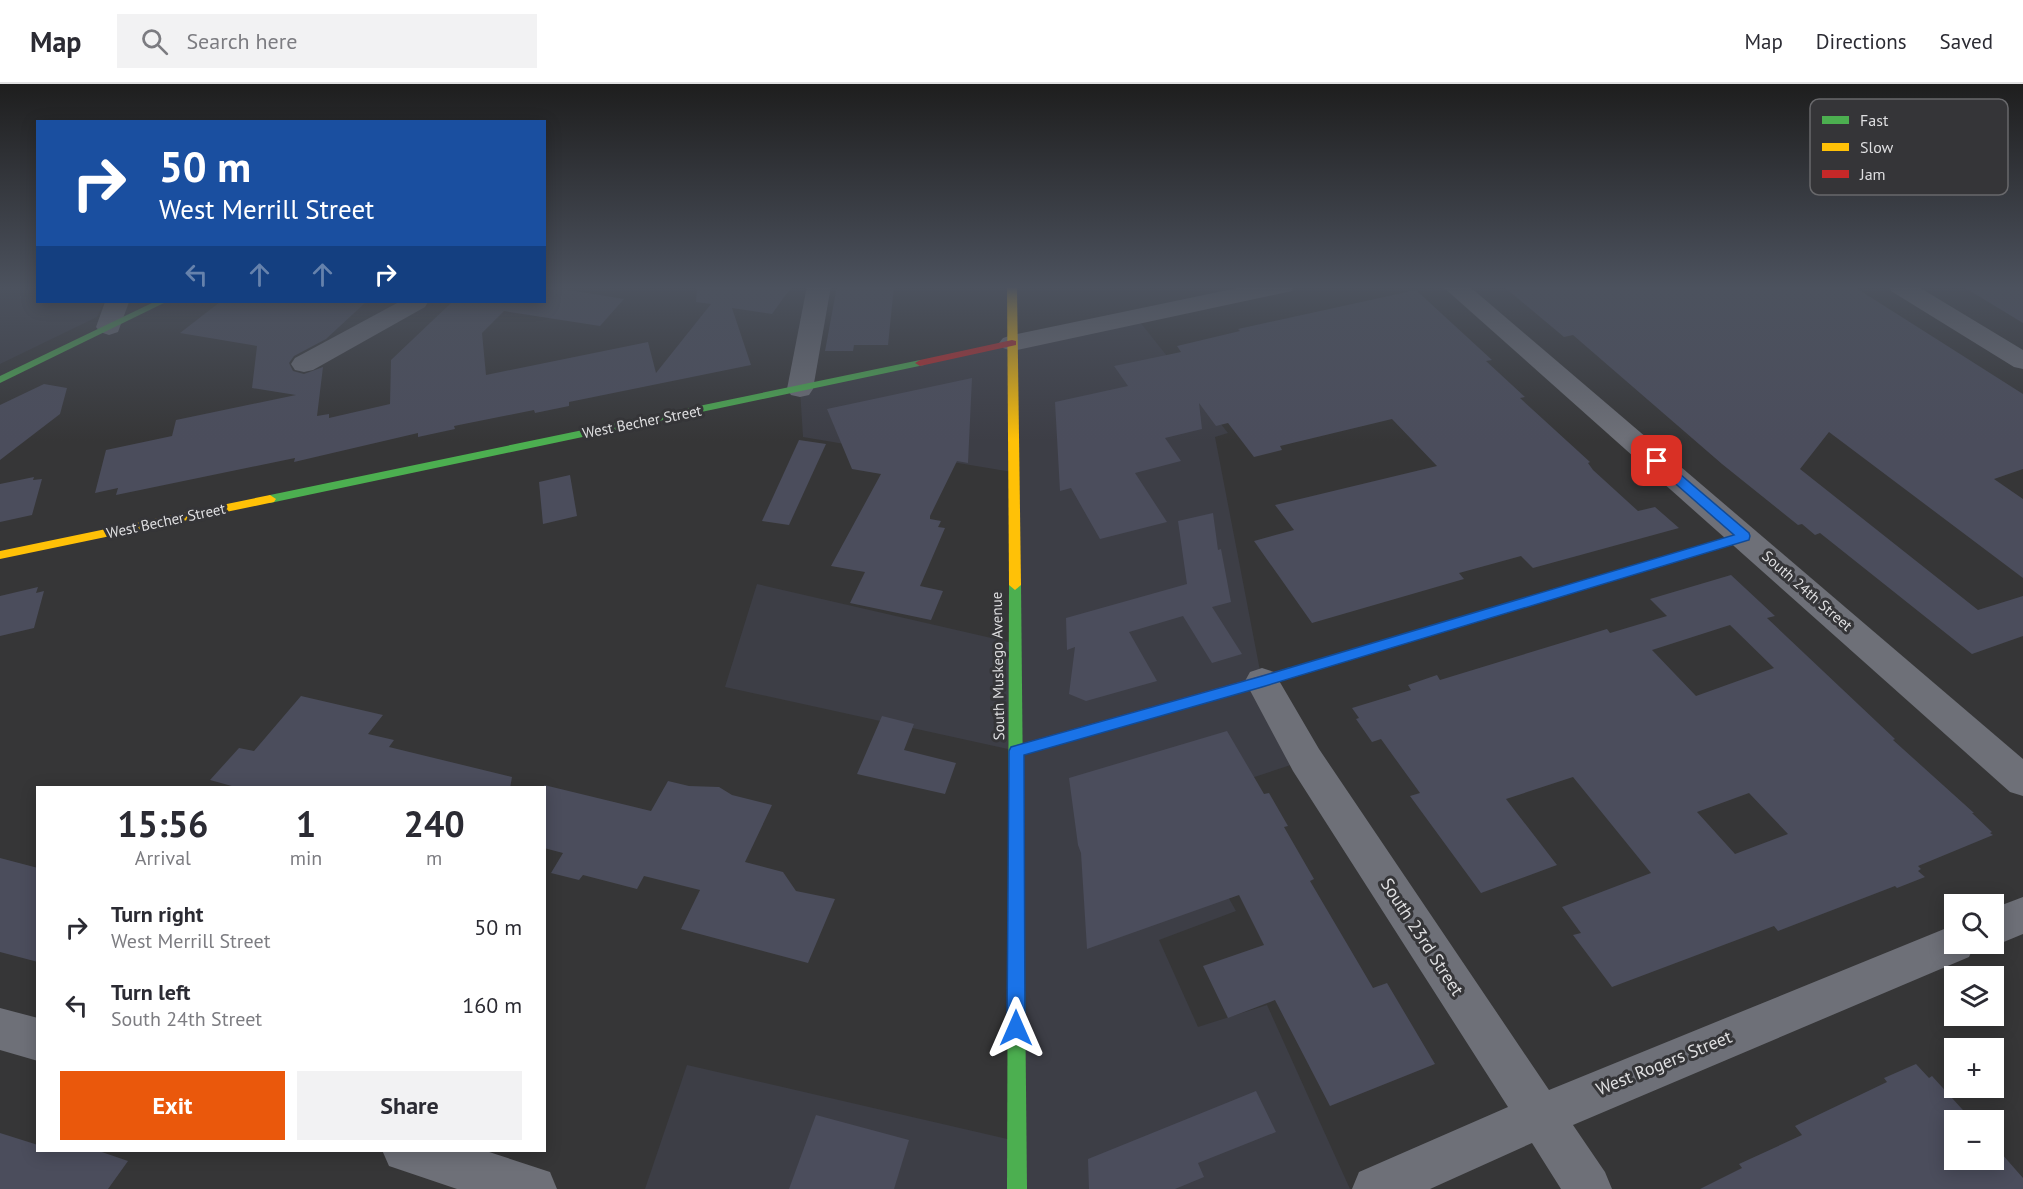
<!DOCTYPE html>
<html lang="en">
<head>
<meta charset="utf-8">
<style>
  :root { --surface:#fff; --page:#f2f2f3; --text:#2b2b33; --muted:#7c7c81; --line:#e1e1e2; --accent:#ea580c }
  body { margin:0; font-family:"PT Sans",sans-serif; background:var(--page); color:var(--text); height:100vh; display:flex; flex-direction:column; font-size:22px; white-space:nowrap }
  * { box-sizing:border-box; margin:0 }
  p { font-size:20px; color:var(--muted) }
  .icon { flex:none; width:33px; height:33px; fill:none; stroke:currentColor; stroke-width:2; stroke-linecap:round; stroke-linejoin:round }
  .map { position:relative; flex:1; overflow:hidden }
  .sheet { position:absolute; left:36px; top:702px; width:510px; height:366px; display:flex; flex-direction:column; background:var(--surface); border-radius:0px; box-shadow:0 3px 15px #0003 }
  .sheet>* { flex:none }
  .top-card { position:absolute; left:36px; top:36px; width:510px; height:183px; border-radius:0px; box-shadow:0 3px 15px #0003; background:#1a4fa0; color:#fff; overflow:hidden }
  .fabs { position:absolute; left:1944px; top:810px; display:grid; gap:12px }
  .fabs a { display:grid; place-items:center; width:60px; height:60px; border-radius:0px; background:var(--surface); box-shadow:0 3px 15px #0003; font-size:30px }
  .pin { position:absolute; display:grid; place-items:center; width:51px; height:51px; color:#fff; margin:-26px; border-radius:12px; box-shadow:0 3px 9px #0006 }
  .me { position:absolute; width:66px; margin:-33px; rotate:0deg; stroke-linejoin:round; filter:drop-shadow(0 0 4px #0008) }
  .turn { display:flex; align-items:center; gap:21px; height:126px; padding:0 24px; font-size:27px }
  .turn .icon { width:78px; height:78px; stroke-width:2.5 }
  .turn b { display:block; font-size:42px; line-height:51px }
  .lanes { display:flex; align-items:center; height:57px; padding:0 24px; background:#0003; justify-content:center; gap:30px; direction:ltr }
  .lanes .off { opacity:.35 }
  .eta { display:flex; justify-content:space-evenly; align-items:center; height:102px; text-align:center }
  .eta b { font-size:36px; font-weight:800; line-height:42px }
  .button { display:flex; gap:12px; margin-top:auto; padding:12px 24px }
  .button a { flex:1; height:69px; border-radius:0px; background:var(--accent); color:#fff; font-size:24px; font-weight:800; line-height:69px; text-align:center }
  .button a+a { background:var(--page); color:var(--text) }
  ul { padding:0; list-style:none }
  li { display:flex; align-items:center; gap:18px; height:78px; padding:0 24px }
  li div { flex:1 }
  li b { display:block; font-size:22px }
  li em { font-style:normal }
  header { display:flex; align-items:center; gap:36px; box-sizing:border-box; height:84px; padding:0 30px; background:var(--surface); border-bottom:2px solid var(--line) }
  header strong { font-size:28px }
  nav { display:flex; gap:33px; margin-inline-start:auto; font-size:21px }
  .search { width:420px; height:54px; background:var(--page); display:flex; align-items:center; gap:15px; box-sizing:border-box; padding:0 21px; border-radius:0px; color:var(--muted); font-size:22px }
  .map>svg:first-child { display:block }
  .built { fill:#3d3e46 }
  .building { fill:#4b4d5c; fill-rule:evenodd }
  .lines { fill:none; stroke-linecap:round; stroke-linejoin:round }
  .street { fill:#6e7078; fill-rule:evenodd }
  .fast { fill:#4caf50; fill-rule:evenodd }
  .slow { fill:#ffc107; fill-rule:evenodd }
  .jam { fill:#c62828; fill-rule:evenodd }
  .route { fill:#1a73e8; stroke:#114b97; stroke-width:1.5 }
  .labels { text-anchor:middle; stroke-width:6; stroke-linejoin:round; paint-order:stroke }
  .street-label { font-size:15px; fill:#dfdfe1; stroke:#353538 }
  .near-street-label { font-size:18px; fill:#dfdfe1; stroke:#353538 }
  .key { fill:#353538; stroke:#68686b; stroke-width:1.5 }
  .key-label { font-size:16px; fill:#dfdfe1 }
</style>
</head>
<body>
<header>
<strong>Map</strong>
<div class="search"><svg class="icon" aria-label="search" viewBox="0 0 24 24"><circle cx="10" cy="10" r="6"/><path d="M15 15l6 6"/></svg>Search here</div>
<nav><a>Map</a><a>Directions</a><a>Saved</a></nav>
</header>
<div class="map">
<svg width="2023" height="1105" viewBox="0 0 2023 1105">
  <rect width="100%" height="100%" fill="#363637"/>
  <!-- built -->
  <g class="built">
    <polygon points="0,202 37,202 38,218 104,218 97,233 0,280"/>
    <polygon points="1136,233 1228,349 1215,353 1262,597 1306,676 1175,719 1236,827 1159,856 1198,943 1267,921 1350,1105 645,1105 687,981 1016,1057 1017,667 725,603 757,500 1013,559 1012,388 803,353 800,305"/>
  </g>
  <!-- building -->
  <g class="building">
    <polygon points="544,202 624,215 600,242 504,227 482,249 486,291 648,258 656,289 711,220 696,218 697,202 792,202 772,230 732,224 751,281 569,318 569,322 535,329 534,326 454,342 455,345 418,353 418,349 294,378 295,374 116,411 118,404 95,409 106,366 172,352 176,336 296,311 252,304 257,262 180,249 220,218 366,218 326,255 294,272 289,279 293,287 304,290 323,283 317,332 329,330 329,334 390,320 391,276 451,219 447,218 544,218"/>
    <polygon points="837,202 894,202 888,261 854,261 853,267 825,267"/>
    <polygon points="1503,202 1853,202 2023,310 2023,385 1994,395 2023,415 2023,494 1829,348 1800,385 1978,526 2023,512 2023,552 1972,570 1820,449 1815,451 1802,440 1798,441 1722,380 1573,251 1564,253"/>
    <polygon points="1962,202 2023,202 2023,239"/>
    <polygon points="1416,206 1492,276 1486,277 1525,313 1520,314 1590,378 1588,379 1593,386 1638,427 1655,423 1679,444 1533,484 1521,472 1459,489 1464,495 1312,539 1254,457 1294,446 1275,421 1437,382 1392,335 1280,362 1282,366 1254,373 1228,339 1216,342 1199,319 1202,345 1165,354 1181,377 1135,389 1167,438 1100,455 1071,404 1060,407 1055,318 1128,302 1114,282 1181,268 1177,262 1240,247 1238,245"/>
    <polygon points="972,294 968,379 957,377 930,432 930,435 941,437 938,443 945,444 920,502 943,507 931,536 850,519 865,488 831,482 881,390 852,385 827,325"/>
    <polygon points="44,300 67,304 60,330 0,376 0,321"/>
    <polygon points="799,356 826,360 789,441 762,437"/>
    <polygon points="570,391 577,432 543,440 539,398"/>
    <polygon points="34,393 33,396 42,395 32,431 0,438 0,400"/>
    <polygon points="1213,429 1218,466 1221,465 1231,518 1212,523 1242,570 1212,579 1183,532 1129,548 1157,597 1086,617 1069,610 1075,563 1067,566 1066,534 1187,500 1178,437"/>
    <path d="M1731,491l44,41 -8,2 128,121 -2,1 81,73h-2l20,19 -2,1 3,2 -75,31 3,3 -3,2 7,6 -28,11 -2,-2 -117,45 -4,-5 -162,61 -39,-52 8,-2 -19,-26 89,-34 -78,-96 -67,22 51,66 -76,28 -71,-97 10,-3 -39,-54 -9,3 -16,-23 3,-1 -7,-10 59,-18 -3,-5 29,-10 3,5 167,-51 3,4 57,-17 -17,-17zM1730,541l44,43 -78,28 -44,-46zM1749,709l39,41 -53,20 -38,-42z"/>
    <polygon points="38,503 36,509 44,507 34,544 0,552 0,512"/>
    <polygon points="301,612 383,631 368,650 394,656 389,663 512,693 510,704 239,704 210,696 239,664 254,667"/>
    <polygon points="882,632 914,640 904,666 956,679 945,710 857,690"/>
    <polygon points="1227,647 1264,710 1269,709 1288,742 1284,743 1314,795 1310,797 1373,904 1387,899 1435,980 1330,1022 1275,916 1228,934 1203,882 1264,861 1239,811 1087,865 1081,769 1078,761 1069,694"/>
    <polygon points="668,697 689,702 719,703 732,711 772,721 745,778 783,788 796,807 835,815 808,879 681,845 700,806 644,792 637,805 583,791 579,796 551,789 563,769 544,764 544,701 651,727"/>
    <polygon points="0,774 38,784 38,878 0,868"/>
    <polygon points="1916,980 1929,994 1932,992 1972,1036 1954,1036 1954,1076 1994,1076 1994,1061 2023,1094 2023,1105 1700,1105 1742,1084 1739,1080 1802,1051 1795,1042 1887,998 1884,994"/>
    <polygon points="1256,1007 1276,1048 1198,1079 1204,1093 1175,1105 1089,1105 1088,1075"/>
    <polygon points="816,1031 909,1056 894,1105 789,1105"/>
    <polygon points="0,1049 38,1061 38,1066 96,1066 128,1077 108,1105 0,1105"/>
  </g>
  <g class="lines">
    <!-- street -->
    <g class="street">
      <polygon points="807,202 831,202 813,305 809,311 800,313 791,311 787,305"/>
      <polygon points="1247,202 1295,202 1292,207 1283,209 1012,267 1003,264 999,259 1003,254 1012,251"/>
      <polygon points="1442,202 1469,202 2023,675 2023,712 2010,708"/>
      <polygon points="1888,202 1917,202 2023,266 2023,285 2014,283 1891,207"/>
      <polygon points="105,218 129,218 118,248 109,251 100,248 96,243"/>
      <polygon points="399,218 428,218 425,223 313,286 304,288 295,286 291,280 295,274"/>
      <polygon points="1262,584 1274,588 1319,665 1549,1006 1954,841 1954,860 1975,860 1969,873 1573,1041 1605,1088 1612,1105 1561,1105 1532,1059 1430,1105 1352,1105 1359,1088 1508,1023 1293,687 1245,597 1250,588"/>
      <polygon points="2023,813 2023,850 1994,862 1988,860 1994,860 1994,824"/>
      <polygon points="0,924 38,934 38,977 0,966"/>
      <polygon points="382,1066 483,1066 550,1088 557,1105 457,1105 389,1082"/>
    </g>
    <!-- fast -->
    <g class="fast">
      <polygon points="154,218 166,218 0,299 0,292"/>
      <polygon points="920,276 924,277 924,281 270,419 264,415 270,411"/>
      <polygon points="1744,448 1750,452 1748,455 1292,593 1287,592 1285,588 1287,584 1292,583"/>
      <polygon points="1015,496 1021,501 1027,1105 1007,1105 1009,501"/>
    </g>
    <!-- slow -->
    <g class="slow">
      <polygon points="1007,202 1017,202 1021,501 1015,506 1009,501"/>
      <polygon points="270,411 276,415 274,418 0,475 0,467"/>
    </g>
    <!-- jam -->
    <g class="jam">
      <polygon points="1012,256 1016,257 1016,261 920,282 915,279 920,276"/>
      <polygon points="1292,583 1297,584 1299,588 1297,592 1017,673 1012,671 1010,667 1012,663 1017,661"/>
    </g>
  </g>
  <!-- sky -->
  <linearGradient id="sky" x2="0" y2="1"><stop stop-color="#1e1e1e"/><stop offset="0.57" stop-color="#4c525e"/><stop offset="1" stop-color="#4c525e" stop-opacity="0"/></linearGradient>
  <rect width="2023" height="357" fill="url(#sky)"/>
  <!-- route -->
  <polygon class="route" points="1657,373 1661,374 1749,449 1750,452 1749,456 1262,603 1024,671 1025,944 1022,950 1016,953 1010,950 1007,944 1009,667 1011,663 1262,592 1734,451 1653,380 1653,374"/>
  <g class="labels">
    <!-- street labels -->
    <g class="street-label">
      <text transform="translate(642 338) rotate(-11)" y="5">West Becher Street</text>
      <text transform="translate(166 437) rotate(-12)" y="5">West Becher Street</text>
      <text transform="translate(1807 507) rotate(41)" y="5">South 24th Street</text>
      <text transform="translate(998 582) rotate(-91)" y="5">South Muskego Avenue</text>
    </g>
    <!-- near-street labels -->
    <g class="near-street-label">
      <text transform="translate(1422 853) rotate(57)" y="6">South 23rd Street</text>
      <text transform="translate(1664 979) rotate(-22)" y="6">West Rogers Street</text>
    </g>
  </g>
  <!-- legend -->
  <rect x="1810" y="15" width="198" height="96" rx="9" class="key"/>
  <rect x="1822" y="32" width="27" height="8" fill="#4caf50"/>
  <rect x="1822" y="59" width="27" height="8" fill="#ffc107"/>
  <rect x="1822" y="86" width="27" height="8" fill="#c62828"/>
  <g class="key-label">
    <text x="1860" y="42">Fast</text>
    <text x="1860" y="69">Slow</text>
    <text x="1860" y="96">Jam</text>
  </g>
</svg>
<div class="fabs">
<a><svg class="icon" aria-label="search" viewBox="0 0 24 24"><circle cx="10" cy="10" r="6"/><path d="M15 15l6 6"/></svg></a>
<a><svg class="icon" aria-label="layers" viewBox="0 0 24 24"><path d="M12 4l9 5-9 5-9-5zM3 14l9 5 9-5"/></svg></a>
<a>+</a>
<a>−</a>
</div>
<div class="pin" style="left:1657px;top:377px;background:#d93025"><svg class="icon" aria-label="arrive" viewBox="0 0 24 24"><path d="M6 21V4h12l-3 4 3 4H6"/></svg></div>
<svg class="me" style="left:1016px;top:944px" viewBox="-20 -20 40 40"><path d="M0-17L14 15 0 8-14 15z" fill="#1a73e8" stroke="#fff" stroke-width="4"/></svg>
<div class="top-card">
<div class="turn"><svg class="icon" aria-label="right" viewBox="0 0 24 24"><path d="M7 20v-9h11M14 6l5 5-5 5"/></svg><div><b>50 m</b>West Merrill Street</div></div>
<div class="lanes"><svg class="icon off" aria-label="left" viewBox="0 0 24 24"><path d="M17 20v-9H6M10 6l-5 5 5 5"/></svg><svg class="icon off" aria-label="ahead" viewBox="0 0 24 24"><path d="M12 20V5M6 11l6-6 6 6"/></svg><svg class="icon off" aria-label="ahead" viewBox="0 0 24 24"><path d="M12 20V5M6 11l6-6 6 6"/></svg><svg class="icon" aria-label="right" viewBox="0 0 24 24"><path d="M7 20v-9h11M14 6l5 5-5 5"/></svg></div>
</div>
<section class="sheet">
<div class="eta">
<div><b>15:56</b><p>Arrival</p></div>
<div><b>1</b><p>min</p></div>
<div><b>240</b><p>m</p></div>
</div>
<ul>
<li><svg class="icon" aria-label="right" viewBox="0 0 24 24"><path d="M7 20v-9h11M14 6l5 5-5 5"/></svg><div><b>Turn right</b><p>West Merrill Street</p></div><em>50 m</em></li>
<li><svg class="icon" aria-label="left" viewBox="0 0 24 24"><path d="M17 20v-9H6M10 6l-5 5 5 5"/></svg><div><b>Turn left</b><p>South 24th Street</p></div><em>160 m</em></li>
</ul>
<div class="button"><a>Exit</a><a>Share</a></div>
</section>
</div>
</body>
</html>
